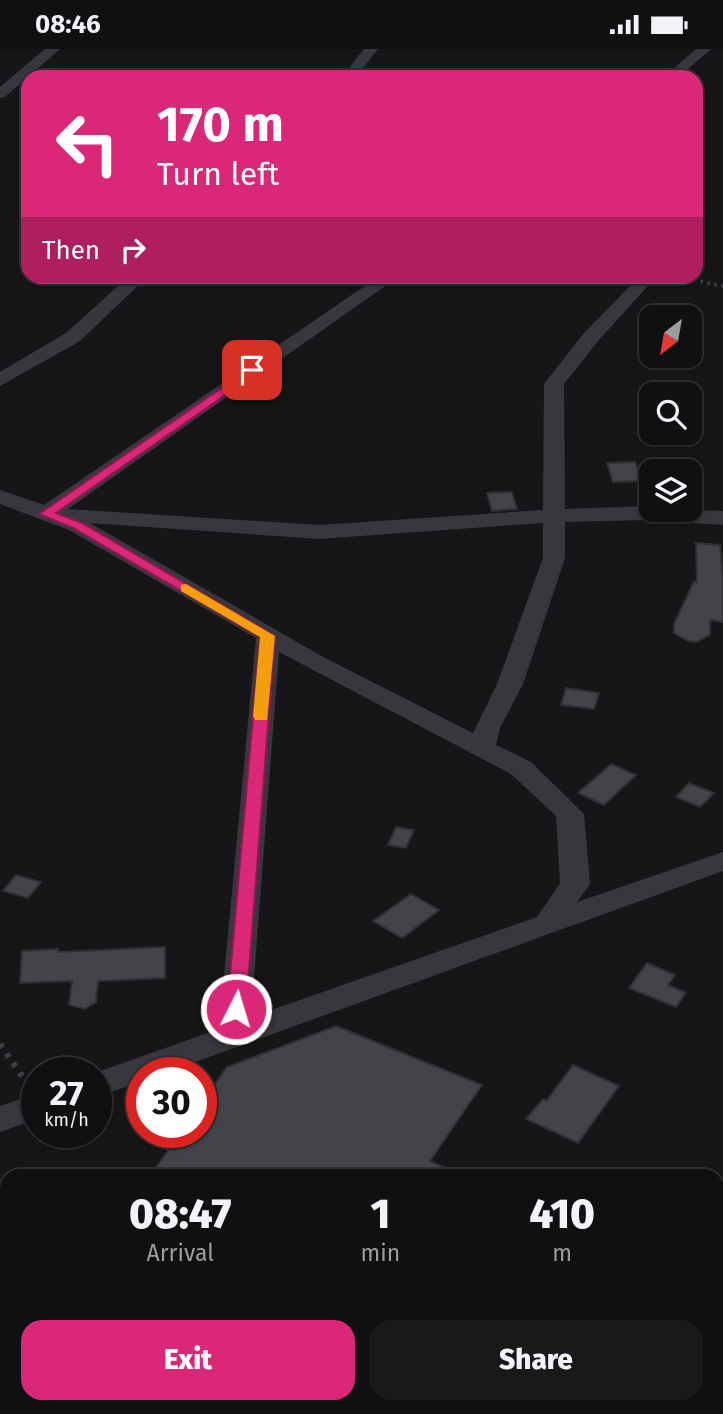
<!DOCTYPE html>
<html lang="en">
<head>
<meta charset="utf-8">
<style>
  :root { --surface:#101012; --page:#19191b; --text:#f1f3f6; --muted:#9c9d9f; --line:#303032; --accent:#db2777 }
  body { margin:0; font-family:"Fira Sans",sans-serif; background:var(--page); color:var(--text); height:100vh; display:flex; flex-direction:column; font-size:26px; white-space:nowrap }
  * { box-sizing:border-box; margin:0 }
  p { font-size:23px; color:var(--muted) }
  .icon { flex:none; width:38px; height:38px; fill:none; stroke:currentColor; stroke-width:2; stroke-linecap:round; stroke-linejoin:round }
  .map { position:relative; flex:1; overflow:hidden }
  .sheet { position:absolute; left:0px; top:1120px; width:724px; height:245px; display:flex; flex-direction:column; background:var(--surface); border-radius:21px 21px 0 0; box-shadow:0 2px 5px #0004,0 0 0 2px var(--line) }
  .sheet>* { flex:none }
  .hud { position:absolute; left:21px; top:21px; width:682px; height:214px; border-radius:21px; box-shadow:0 2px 5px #0004,0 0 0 2px var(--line); background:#db2777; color:#fff; overflow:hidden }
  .needle { width:46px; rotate:211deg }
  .controls { position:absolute; left:639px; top:256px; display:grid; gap:14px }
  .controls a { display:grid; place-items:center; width:63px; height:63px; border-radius:14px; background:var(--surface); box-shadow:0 2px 5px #0004,0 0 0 2px var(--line); font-size:35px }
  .speed { position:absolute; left:21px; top:1008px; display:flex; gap:14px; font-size:35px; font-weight:700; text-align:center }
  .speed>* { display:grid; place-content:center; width:91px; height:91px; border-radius:50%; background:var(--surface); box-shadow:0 2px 5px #0004,0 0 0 2px var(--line); line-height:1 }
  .speed small { font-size:18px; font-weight:400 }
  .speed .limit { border:10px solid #d22; background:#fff; color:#111 }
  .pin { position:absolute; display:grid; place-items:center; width:60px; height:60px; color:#fff; margin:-30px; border-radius:14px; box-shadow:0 4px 10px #0006 }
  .me { position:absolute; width:77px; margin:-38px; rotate:5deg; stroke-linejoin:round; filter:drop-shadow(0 0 5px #0008) }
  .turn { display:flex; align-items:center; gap:24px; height:147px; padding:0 21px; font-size:32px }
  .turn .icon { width:91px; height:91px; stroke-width:2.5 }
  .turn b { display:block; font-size:49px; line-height:60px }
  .then { display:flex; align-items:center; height:66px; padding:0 21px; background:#0003; gap:14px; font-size:26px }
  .eta { display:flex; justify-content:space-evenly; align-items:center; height:119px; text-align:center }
  .eta b { font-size:42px; font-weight:800; line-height:49px }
  .cta { display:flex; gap:14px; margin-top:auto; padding:14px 21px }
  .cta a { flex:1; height:80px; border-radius:21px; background:var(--accent); color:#fff; font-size:28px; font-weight:800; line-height:80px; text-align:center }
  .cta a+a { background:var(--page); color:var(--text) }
  .status { display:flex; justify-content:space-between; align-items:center; height:49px; padding:0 35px; background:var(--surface); direction:ltr }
  .status svg { height:19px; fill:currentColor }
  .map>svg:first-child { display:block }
  .building { fill:#424448; stroke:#303034; stroke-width:2 }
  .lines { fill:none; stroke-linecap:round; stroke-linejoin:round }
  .path-far1 { stroke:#3d3f44; stroke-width:3.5; stroke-dasharray:2.5 4.5; stroke-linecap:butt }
  .path { stroke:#3d3f44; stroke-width:6; stroke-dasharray:4.5 7; stroke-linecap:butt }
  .minor { fill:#37383d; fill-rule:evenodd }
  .route { fill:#db2777; stroke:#8e194d; stroke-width:2 }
  .slow { fill:#f59e0b }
</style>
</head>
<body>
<div class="status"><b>08:46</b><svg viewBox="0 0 49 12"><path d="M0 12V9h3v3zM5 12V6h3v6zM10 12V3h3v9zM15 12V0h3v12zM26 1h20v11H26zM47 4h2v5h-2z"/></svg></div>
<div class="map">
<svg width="723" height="1365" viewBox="0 0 723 1365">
  <rect width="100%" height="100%" fill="#161618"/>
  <!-- building -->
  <g class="building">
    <polygon points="635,413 642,432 613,433 607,414"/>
    <polygon points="512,443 517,460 492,462 487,444"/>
    <polygon points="696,494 720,496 723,533 723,573 710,571 710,586 697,593 688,592 674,584 674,575 694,532 697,533"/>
    <polygon points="566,639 599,644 594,660 561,656"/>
    <polygon points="611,715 636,726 604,756 578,744"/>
    <polygon points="689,734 714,744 700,758 676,748"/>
    <polygon points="396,778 414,781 406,799 388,796"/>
    <polygon points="16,826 41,833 28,849 3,842"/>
    <polygon points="411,845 439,861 402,889 373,872"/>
    <polygon points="165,898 165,929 98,932 96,953 85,960 69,956 72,932 20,934 22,902 58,900 58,903"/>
    <polygon points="647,914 675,926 668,936 686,944 676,958 629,939"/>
    <polygon points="336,977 482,1036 430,1112 464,1127 150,1127 181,1083 201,1083 201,1055 227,1018"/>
    <polygon points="573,1016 619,1037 578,1094 526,1070 543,1050 547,1051"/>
  </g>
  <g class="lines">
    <!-- path-far1 -->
    <polyline class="path-far1" points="680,228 723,237"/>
    <!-- path -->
    <polyline class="path" points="0,995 30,1039"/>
    <!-- minor -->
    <g class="minor">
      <polygon points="45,0 60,0 5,48 0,49 0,38"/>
      <polygon points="364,0 378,0 356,28 342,28"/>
      <polygon points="696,0 711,0 679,28 664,28"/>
      <polygon points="128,228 147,228 80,292 0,337 0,323 66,284"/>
      <path d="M378,228h20l-330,232 251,16 224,-15 1,-126 40,-51 55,-56h17l-58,64 -34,43 1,125 84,-3 2,3 72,2v14l-74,-5 -84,2v36l-42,126 -23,44 -4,17 35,17 53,52 6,70 -13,18 146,-50v19l-558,202h-23v8l-46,16 -1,-24 124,-44 37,-391 -187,-108 -69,-26v-14l44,15zM90,474l229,16 224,-16v35l-46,126 -24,49 -148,-75zM279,603l232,122 45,42 4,67 -23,34 -286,100z"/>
      <polygon points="37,1045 37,1070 0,1083 0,1057"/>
    </g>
  </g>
  <!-- route -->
  <polygon class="route" points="252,318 258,321 257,324 56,464 82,474 275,587 246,960 243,964 230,964 227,960 260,588 73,479 39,465"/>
  <!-- slow -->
  <polygon class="slow" points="186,535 275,587 267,671 255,671 253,667 260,588 181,542 181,536"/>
</svg>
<div class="controls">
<a><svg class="needle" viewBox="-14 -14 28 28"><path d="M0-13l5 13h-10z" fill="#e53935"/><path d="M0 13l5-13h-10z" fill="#9c9d9f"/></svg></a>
<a><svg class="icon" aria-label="search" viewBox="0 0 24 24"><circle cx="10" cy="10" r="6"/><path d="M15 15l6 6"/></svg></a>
<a><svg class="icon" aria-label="layers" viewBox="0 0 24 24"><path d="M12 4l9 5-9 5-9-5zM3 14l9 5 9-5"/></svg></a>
</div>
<div class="speed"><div>27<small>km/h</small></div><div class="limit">30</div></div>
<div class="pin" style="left:252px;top:321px;background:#d93025"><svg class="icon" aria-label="arrive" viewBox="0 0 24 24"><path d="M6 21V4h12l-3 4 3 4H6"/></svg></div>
<svg class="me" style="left:236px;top:960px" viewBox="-20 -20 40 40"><circle r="17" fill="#db2777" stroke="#fff" stroke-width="3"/><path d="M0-11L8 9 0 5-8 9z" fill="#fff"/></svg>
<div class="hud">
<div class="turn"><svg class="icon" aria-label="left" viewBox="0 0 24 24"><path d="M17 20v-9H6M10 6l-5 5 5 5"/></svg><div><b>170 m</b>Turn left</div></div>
<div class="then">Then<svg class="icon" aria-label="right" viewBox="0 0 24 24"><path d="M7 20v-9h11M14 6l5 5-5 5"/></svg></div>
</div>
<section class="sheet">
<div class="eta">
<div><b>08:47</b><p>Arrival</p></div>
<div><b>1</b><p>min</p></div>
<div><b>410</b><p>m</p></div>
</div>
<div class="cta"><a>Exit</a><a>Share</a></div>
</section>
</div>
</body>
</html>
